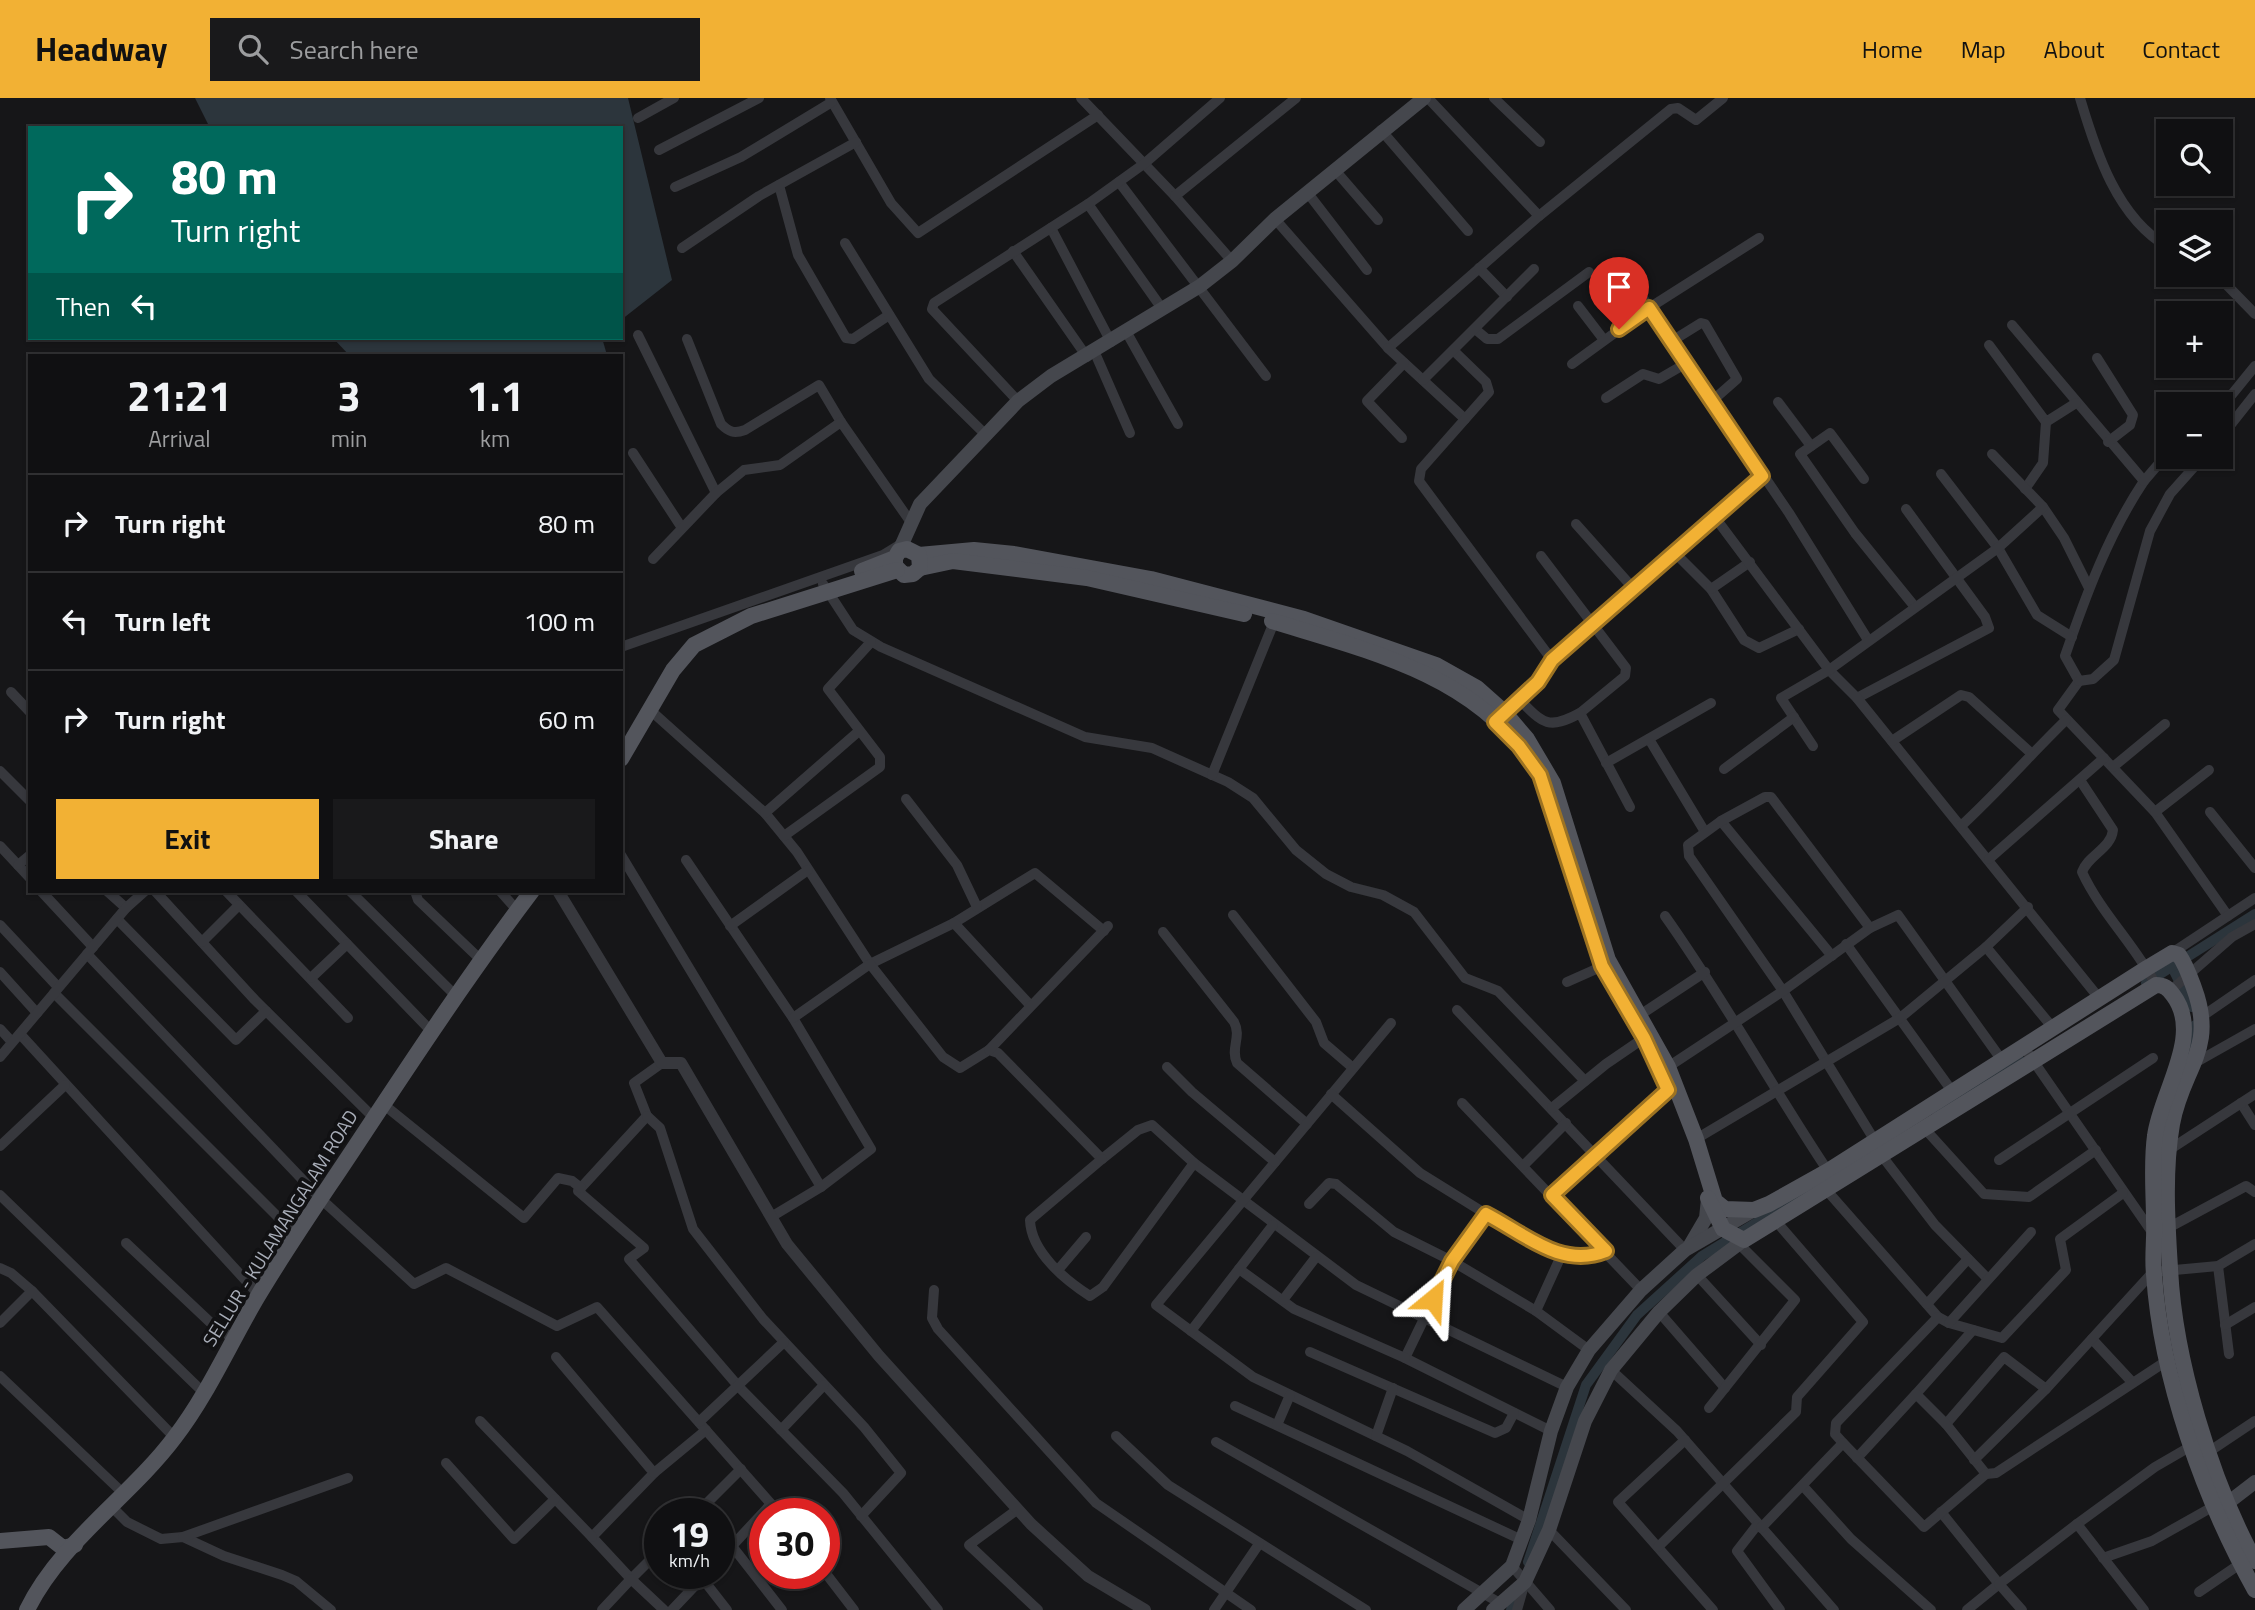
<!DOCTYPE html>
<html lang="en">
<head>
<meta charset="utf-8">
<style>
  :root { --surface:#101012; --page:#19191b; --text:#f1f3f6; --muted:#9c9d9f; --line:#303032; --accent:#f2b134 }
  body { margin:0; font-family:"Titillium Web",sans-serif; background:var(--page); color:var(--text); height:100vh; display:flex; flex-direction:column; font-size:26px; white-space:nowrap }
  * { box-sizing:border-box; margin:0 }
  p { font-size:23px; color:var(--muted) }
  .icon { flex:none; width:38px; height:38px; fill:none; stroke:currentColor; stroke-width:2; stroke-linecap:round; stroke-linejoin:round }
  .map { position:relative; flex:1; overflow:hidden }
  .side { position:absolute; left:28px; top:256px; width:595px; height:539px; display:flex; flex-direction:column; background:var(--surface); border-radius:0px; box-shadow:0 2px 5px #0004,0 0 0 2px var(--line) }
  .side>* { flex:none }
  .guide { position:absolute; left:28px; top:28px; width:595px; height:214px; border-radius:0px; box-shadow:0 2px 5px #0004,0 0 0 2px var(--line); background:#00695c; color:#fff; overflow:hidden }
  .tools { position:absolute; left:2156px; top:21px; display:grid; gap:14px }
  .tools a { display:grid; place-items:center; width:77px; height:77px; border-radius:0px; background:var(--surface); box-shadow:0 2px 5px #0004,0 0 0 2px var(--line); font-size:35px }
  .speed { position:absolute; left:644px; top:1400px; display:flex; gap:14px; font-size:35px; font-weight:700; text-align:center }
  .speed>* { display:grid; place-content:center; width:91px; height:91px; border-radius:50%; background:var(--surface); box-shadow:0 2px 5px #0004,0 0 0 2px var(--line); line-height:1 }
  .speed small { font-size:18px; font-weight:400 }
  .speed .limit { border:10px solid #d22; background:#fff; color:#111 }
  .pin { position:absolute; display:grid; place-items:center; width:60px; height:60px; color:#fff; margin:-72px -30px; border-radius:50% 50% 50% 0; rotate:-45deg; box-shadow:0 0 7px #0007 }
  .pin .icon { rotate:45deg }
  .me { position:absolute; width:77px; margin:-38px; rotate:27deg; stroke-linejoin:round; filter:drop-shadow(0 0 5px #0008) }
  .turn { display:flex; align-items:center; gap:24px; height:147px; padding:0 28px; font-size:32px }
  .turn .icon { width:91px; height:91px; stroke-width:2.5 }
  .turn b { display:block; font-size:49px; line-height:60px }
  .then { display:flex; align-items:center; height:66px; padding:0 28px; background:#0003; gap:14px; font-size:26px }
  .eta { display:flex; justify-content:space-evenly; align-items:center; height:119px; text-align:center }
  .eta b { font-size:42px; font-weight:700; line-height:49px }
  .cta { display:flex; gap:14px; margin-top:auto; padding:14px 28px }
  .cta a { flex:1; height:80px; border-radius:0px; background:var(--accent); color:#111; font-size:28px; font-weight:700; line-height:80px; text-align:center }
  .cta a+a { background:var(--page); color:var(--text) }
  ul { padding:0; list-style:none }
  li { display:flex; align-items:center; gap:21px; height:98px; padding:0 28px; border-top:2px solid var(--line) }
  li div { flex:1 }
  li b { display:block; font-size:26px }
  li em { font-style:normal }
  header { display:flex; align-items:center; gap:42px; box-sizing:border-box; height:98px; padding:0 35px; background:var(--accent); color:#111 }
  header strong { font-size:33px }
  nav { display:flex; gap:38px; margin-inline-start:auto; font-size:24px }
  .search { width:490px; height:63px; background:var(--page); display:flex; align-items:center; gap:18px; box-sizing:border-box; padding:0 24px; border-radius:0px; color:var(--muted); font-size:26px }
  .map>svg:first-child { display:block }
  .water { fill:#2c353c }
  .lines { fill:none; stroke-linecap:round; stroke-linejoin:round }
  .canal { stroke:#2c353c; stroke-width:10 }
  .minor { stroke:#37383d; stroke-width:10 }
  .tertiary { stroke:#37383d; stroke-width:12 }
  .secondary { stroke:#45474d; stroke-width:14 }
  .primary { stroke:#53555c; stroke-width:16 }
  .route-casing { stroke:#9d7322; stroke-width:18 }
  .route { stroke:#f2b134; stroke-width:12 }
  .labels { text-anchor:middle; stroke-width:7; stroke-linejoin:round; paint-order:stroke }
  .street-label { font-size:19px; fill:#a8adb8; stroke:#111113 }
</style>
</head>
<body>
<header>
<strong>Headway</strong>
<div class="search"><svg class="icon" aria-label="search" viewBox="0 0 24 24"><circle cx="10" cy="10" r="6"/><path d="M15 15l6 6"/></svg>Search here</div>
<nav><a>Home</a><a>Map</a><a>About</a><a>Contact</a></nav>
</header>
<div class="map">
<svg width="2255" height="1512" viewBox="0 0 2255 1512">
  <rect width="100%" height="100%" fill="#161618"/>
  <!-- water -->
  <g class="water">
    <polygon points="195,0 628,0 672,182 621,222 621,30 210,30"/>
    <polygon points="333,240 602,240 607,257 349,257"/>
  </g>
  <g class="lines">
    <!-- canal -->
    <g class="canal">
      <polyline points="2172,869 2192,909"/>
      <polyline points="2146,885 2255,816"/>
      <polyline points="2184,966 2195,927"/>
      <polyline points="1937,1013 2020,962"/>
      <polyline points="1528,1464 1586,1287 1637,1217 1702,1158 1808,1093"/>
      <polyline points="1511,1512 1518,1491"/>
    </g>
    <!-- minor -->
    <g class="minor">
      <polyline points="830,0 891,105 918,135 1098,17"/>
      <polyline points="1081,0 1175,98 1232,163"/>
      <polyline points="1494,0 1540,44"/>
      <path d="M2080,0c16,54 37,120 88,149"/>
      <polyline points="638,20 674,0"/>
      <polyline points="1381,32 1468,133"/>
      <polyline points="659,52 759,0"/>
      <polyline points="1334,71 1378,122"/>
      <polyline points="1119,84 1266,278"/>
      <polyline points="779,87 798,157 846,240 853,241 889,217"/>
      <polyline points="675,89 741,59 832,4"/>
      <polyline points="1307,94 1367,172"/>
      <polyline points="1175,98 1296,0"/>
      <polyline points="1088,106 1163,212"/>
      <polyline points="1539,118 1671,11 1678,10 1696,22 1723,0"/>
      <polyline points="1275,121 1388,250 1539,118 1428,0"/>
      <polyline points="1051,130 1111,244"/>
      <polyline points="845,145 929,281 987,338"/>
      <polyline points="682,150 759,98 856,44"/>
      <polyline points="1013,153 1087,259"/>
      <polyline points="1479,170 1507,199"/>
      <polyline points="2217,177 2255,216"/>
      <polyline points="1632,184 1789,415 1868,542"/>
      <polyline points="1578,208 1604,242"/>
      <path d="M2012,227l132,156c-36,54 -58,114 -79,175l14,25 -21,29 97,102 73,104"/>
      <polyline points="1475,231 1487,241 1498,241 1589,174"/>
      <polyline points="1127,235 1178,326"/>
      <polyline points="638,237 716,395"/>
      <path d="M687,241l34,85c8,8 13,10 24,6l74,-45 22,37"/>
      <polyline points="1672,243 1701,225 1705,226 1737,281 1712,303"/>
      <polyline points="1989,247 2046,324 2076,305"/>
      <polyline points="1388,250 1465,321"/>
      <polyline points="1454,253 1486,284 1489,294 1421,371 1419,383 1552,562"/>
      <polyline points="1095,255 1130,335"/>
      <polyline points="2097,260 2133,317 2130,327 2108,344"/>
      <polyline points="1572,266 1649,210 1759,140"/>
      <polyline points="1423,282 1534,171"/>
      <polyline points="1606,300 1643,276 1659,281 1685,266"/>
      <polyline points="1018,303 932,211 934,205 1088,106 1145,65 1220,0"/>
      <polyline points="1778,304 1811,348"/>
      <polyline points="2212,306 2229,300 2255,268"/>
      <polyline points="2221,339 2255,296"/>
      <polyline points="1402,340 1367,303 1404,265"/>
      <polyline points="633,355 682,430"/>
      <polyline points="1941,376 1998,450 2037,517 2072,539"/>
      <polyline points="1864,381 1830,335 1800,356 1855,435 1915,509"/>
      <polyline points="2144,383 2168,355"/>
      <polyline points="2025,391 2043,365 2046,324"/>
      <polyline points="2043,409 2064,440 2089,490"/>
      <polyline points="1714,418 1762,378"/>
      <polyline points="1576,426 1633,490"/>
      <polyline points="1674,454 1711,491 1744,542 1759,550 1799,531"/>
      <polyline points="1541,458 1626,570 1625,578 1580,615"/>
      <polyline points="653,461 716,395 744,372 780,367 841,324 912,426"/>
      <polyline points="823,486 853,532 881,549 1085,639 1152,650 1228,684 1253,700 1296,752 1326,776 1351,789 1383,797 1414,814 1465,880 1498,893 1585,983"/>
      <polyline points="1711,491 1750,464"/>
      <polyline points="621,549 883,457 901,446"/>
      <polyline points="2079,583 2093,581 2114,562 2150,433 2170,396 2203,359"/>
      <polyline points="11,594 30,614"/>
      <polyline points="1857,600 1989,530 1985,519 1906,411"/>
      <path d="M1520,602c23,24 29,30 60,13l50,94"/>
      <polyline points="649,611 765,715 797,754 870,866 954,825 1035,775 1104,833"/>
      <polyline points="1501,618 1538,584 1552,562 1714,418 1829,572 1857,600 2099,900"/>
      <polyline points="1649,641 1705,734"/>
      <polyline points="1892,643 1961,597 1969,599 2031,655"/>
      <polyline points="1813,648 1781,600 1829,572 1998,450 2043,409 1992,356"/>
      <polyline points="1606,665 1711,605"/>
      <polyline points="2113,669 2165,626"/>
      <polyline points="1724,671 1794,619"/>
      <polyline points="0,673 30,703"/>
      <polyline points="1212,677 1274,524"/>
      <path d="M2080,682l33,50c-2,19 -25,25 -31,42 19,41 53,73 74,113"/>
      <polyline points="906,701 957,767 977,809"/>
      <polyline points="2155,714 2209,672"/>
      <polyline points="2210,714 2255,770"/>
      <polyline points="765,715 859,633"/>
      <polyline points="1721,723 1832,858"/>
      <path d="M1961,728c37,-34 69,-71 105,-106"/>
      <polyline points="784,738 880,669 880,659 828,591 871,544"/>
      <polyline points="0,748 30,780"/>
      <polyline points="621,757 821,1089"/>
      <polyline points="1989,761 2104,660"/>
      <polyline points="686,762 793,920 871,1051 821,1089 771,1119"/>
      <polyline points="18,767 30,757"/>
      <polyline points="41,793 93,849"/>
      <polyline points="107,793 126,810"/>
      <polyline points="155,793 255,902 374,1020"/>
      <polyline points="226,793 348,920"/>
      <polyline points="296,793 432,934"/>
      <polyline points="350,793 456,898"/>
      <polyline points="415,793 418,802 482,863"/>
      <polyline points="500,793 517,812"/>
      <polyline points="1233,817 1316,924 1324,945 1353,970"/>
      <path d="M1665,818c59,83 107,171 163,255"/>
      <polyline points="117,821 236,942 266,913"/>
      <polyline points="954,825 1030,907"/>
      <polyline points="0,827 58,889"/>
      <polyline points="730,828 808,772"/>
      <polyline points="1870,830 1771,699 1765,699 1721,723 1688,747 1689,758 1783,893 1875,1043"/>
      <path d="M1163,834l71,90c8,15 -4,26 3,41l70,61"/>
      <polyline points="202,844 239,807"/>
      <polyline points="1846,846 1952,993"/>
      <polyline points="1986,849 2053,930"/>
      <polyline points="2172,855 2255,800"/>
      <polyline points="87,856 321,1101 414,1186 446,1170 557,1228 597,1209 780,1416"/>
      <polyline points="0,874 37,915"/>
      <polyline points="311,880 347,846"/>
      <polyline points="1567,884 1603,868"/>
      <polyline points="2170,893 2232,839 2255,826"/>
      <polyline points="54,895 297,1138"/>
      <polyline points="1457,912 1685,1152"/>
      <polyline points="2204,917 2255,882"/>
      <polyline points="793,920 870,866 943,959 960,970 989,952 998,955 1102,1061 1138,1032 1152,1027 1194,1065 1356,1187 1567,1289"/>
      <polyline points="1634,921 1705,874"/>
      <polyline points="1391,925 1156,1207 1253,1279 1407,1353 1529,1422"/>
      <polyline points="0,931 12,944"/>
      <polyline points="20,936 259,1197"/>
      <polyline points="2023,948 2154,1137"/>
      <polyline points="989,952 1108,828"/>
      <polyline points="0,959 126,810 145,793"/>
      <polyline points="662,965 634,985 647,1018 578,1093 644,1150 629,1161 739,1289 843,1395 938,1512"/>
      <polyline points="2193,966 2255,931"/>
      <polyline points="1167,969 1192,994 1275,1064"/>
      <polyline points="1668,969 1783,893 1870,830 1898,817 2001,961"/>
      <polyline points="1331,996 1420,1075 1486,1116 1452,1163 1405,1260 1551,1333"/>
      <polyline points="1462,1005 1641,1192"/>
      <polyline points="2241,1005 2255,1027"/>
      <polyline points="383,1006 524,1120 558,1080 572,1083 581,1090"/>
      <polyline points="1552,1010 1606,966 1644,940"/>
      <polyline points="647,1018 660,1030 693,1131 763,1221 864,1329 901,1375 861,1418"/>
      <polyline points="1925,1031 1984,1096 2029,1099 2096,1052"/>
      <polyline points="1696,1041 1900,920 1986,849 2028,809"/>
      <polyline points="0,1048 65,987"/>
      <polyline points="2169,1052 2255,996"/>
      <polyline points="1882,1058 1935,1127 1988,1181"/>
      <path d="M1102,1061l-72,61c1,32 35,60 60,76l13,-9 91,-124"/>
      <polyline points="1999,1062 2153,960"/>
      <polyline points="1523,1068 1566,1025"/>
      <polyline points="1822,1087 1938,1219 1949,1225 2002,1240 2066,1172 2060,1141 2123,1095"/>
      <polyline points="0,1097 204,1295"/>
      <polyline points="1552,1097 1668,992"/>
      <polyline points="1309,1106 1329,1085 1336,1086 1394,1134 1452,1163 1536,1213 1589,1252"/>
      <polyline points="1486,1116 1561,1158 1536,1213"/>
      <polyline points="2168,1130 2246,1088 2255,1094"/>
      <polyline points="126,1145 212,1226 234,1241"/>
      <polyline points="1561,1158 1586,1160 1606,1153"/>
      <polyline points="2218,1168 2229,1256"/>
      <polyline points="0,1170 11,1175 32,1193"/>
      <polyline points="1239,1171 1294,1211 1405,1260"/>
      <polyline points="1058,1172 1086,1139"/>
      <polyline points="1697,1177 1761,1247"/>
      <polyline points="934,1192 932,1220 938,1231 1096,1405 1251,1512"/>
      <polyline points="1283,1202 1316,1159"/>
      <polyline points="1927,1206 1968,1161"/>
      <polyline points="1659,1214 1725,1290"/>
      <polyline points="0,1225 32,1193 175,1340"/>
      <polyline points="1949,1225 2031,1134"/>
      <polyline points="2225,1227 2255,1209"/>
      <polyline points="1191,1233 1273,1127"/>
      <polyline points="2092,1241 2132,1284"/>
      <polyline points="1310,1254 1495,1335 1506,1330 1514,1315"/>
      <polyline points="556,1259 654,1375 592,1439 631,1481 660,1452"/>
      <polyline points="1611,1272 1677,1333 1834,1512"/>
      <polyline points="0,1278 125,1397"/>
      <polyline points="1916,1296 1973,1232"/>
      <polyline points="1235,1308 1522,1442"/>
      <polyline points="1709,1310 1795,1202 1739,1146"/>
      <polyline points="480,1323 592,1439"/>
      <polyline points="699,1324 784,1244"/>
      <polyline points="1946,1326 2004,1259 2046,1291 2153,1174 2218,1168 2255,1146"/>
      <polyline points="1277,1327 1290,1297"/>
      <polyline points="781,1332 824,1287"/>
      <polyline points="1116,1338 1168,1387 1366,1512"/>
      <polyline points="1376,1338 1393,1290"/>
      <polyline points="1685,1342 1618,1404 1713,1512"/>
      <polyline points="1216,1344 1500,1505 1499,1509"/>
      <polyline points="1843,1345 1835,1336 1836,1325 1938,1219"/>
      <polyline points="2210,1353 2255,1323"/>
      <polyline points="1857,1360 1916,1296 1946,1326 1986,1376 1996,1375 2168,1262"/>
      <polyline points="1974,1362 2046,1291"/>
      <polyline points="446,1365 514,1441 555,1401"/>
      <polyline points="654,1375 706,1332"/>
      <polyline points="1803,1388 1851,1441 1931,1512"/>
      <polyline points="112,1409 127,1424 161,1441 183,1439 224,1458 282,1477 296,1483 331,1512"/>
      <polyline points="1018,1411 969,1447 1038,1512"/>
      <polyline points="1941,1414 1999,1486 1967,1512"/>
      <polyline points="696,1416 741,1371"/>
      <polyline points="1758,1426 1737,1453 1780,1512"/>
      <polyline points="2077,1426 2155,1369 2193,1347"/>
      <polyline points="1761,1430 1843,1345 1924,1429 1986,1376"/>
      <polyline points="1549,1432 1626,1512"/>
      <polyline points="183,1439 348,1380"/>
      <polyline points="732,1448 782,1512"/>
      <polyline points="1658,1449 1796,1314 1797,1299 1863,1224 1775,1122"/>
      <polyline points="2103,1460 2152,1443 2214,1408"/>
      <polyline points="719,1462 771,1406"/>
      <polyline points="1512,1468 1550,1512"/>
      <polyline points="824,1473 854,1512"/>
      <polyline points="702,1480 727,1512"/>
      <polyline points="2199,1494 2240,1466"/>
      <polyline points="602,1512 631,1481 664,1512"/>
      <polyline points="672,1512 707,1475"/>
      <polyline points="1214,1512 1259,1446"/>
      <polyline points="1517,1512 1525,1484"/>
      <polyline points="2022,1512 1999,1486 2077,1426 2144,1512"/>
    </g>
    <!-- tertiary -->
    <polyline class="tertiary" points="558,793 662,965 681,965 787,1146 879,1258 1031,1426 1088,1478 1145,1512"/>
    <!-- secondary -->
    <g class="secondary">
      <polyline points="899,453 920,406 1018,303 1051,278 1200,188 1232,163 1275,121 1424,0"/>
      <polyline points="1689,1149 1706,1120 1708,1101"/>
      <polyline points="2229,1404 2255,1384"/>
      <polyline points="1464,1512 1512,1468 1529,1422 1551,1333 1567,1289 1589,1252 1641,1192 1685,1152 1754,1112"/>
      <polyline points="1493,1512 1525,1484 1549,1432 1585,1323 1611,1272 1659,1214 1697,1177 1744,1142"/>
    </g>
    <!-- primary -->
    <g class="primary">
      <path d="M919,457l55,-5 40,4 137,25 153,40 132,46 41,23 27,24 23,27 26,44 55,177 60,107 28,72 19,62 10,8 29,1 15,-6 59,-33 319,-203 25,-15 7,2c7,10 11,22 15,33 23,62 -12,80 -22,136 -8,46 -5,97 -2,144 4,90 41,213 85,293"/>
      <polyline points="920,470 953,463 1087,480 1244,516"/>
      <polyline points="862,473 895,460 899,453 907,451 919,457 920,470 913,476 904,477 895,468 895,460"/>
      <path d="M1272,523c90,28 197,52 254,134"/>
      <polyline points="621,661 673,572 694,547 751,518 897,472"/>
      <path d="M1708,1100l15,31 21,11 412,-255c8,0 12,3 17,10 31,40 -13,98 -18,141 -4,28 -1,57 -1,85 1,18 -2,35 0,53 7,105 50,225 101,316"/>
      <polyline points="0,1443 49,1439 63,1450 75,1447"/>
      <path d="M27,1512c33,-68 103,-113 148,-173 33,-43 55,-94 83,-141 31,-52 66,-102 99,-152 56,-85 113,-171 175,-253"/>
    </g>
  </g>
  <g class="lines">
    <!-- route casing -->
    <g class="route-casing">
      <path id="route" d="M1433,1201l19,-38 34,-47c39,20 75,55 120,37l-54,-56 116,-105 -24,-52 -42,-72 -62,-191 -21,-29 -24,-24 43,-40 14,-22 210,-184 -113,-168 -30,21"/>
    </g>
    <!-- route -->
    <use href="#route" class="route"/>
  </g>
  <g class="labels">
    <!-- street labels -->
    <g class="street-label">
      <text transform="translate(280 1130) rotate(-58)" y="7">SELLUR - KULAMANGALAM ROAD</text>
    </g>
  </g>
</svg>
<div class="tools">
<a><svg class="icon" aria-label="search" viewBox="0 0 24 24"><circle cx="10" cy="10" r="6"/><path d="M15 15l6 6"/></svg></a>
<a><svg class="icon" aria-label="layers" viewBox="0 0 24 24"><path d="M12 4l9 5-9 5-9-5zM3 14l9 5 9-5"/></svg></a>
<a>+</a>
<a>−</a>
</div>
<div class="speed"><div>19<small>km/h</small></div><div class="limit">30</div></div>
<div class="pin" style="left:1619px;top:231px;background:#d93025"><svg class="icon" aria-label="arrive" viewBox="0 0 24 24"><path d="M6 21V4h12l-3 4 3 4H6"/></svg></div>
<svg class="me" style="left:1433px;top:1201px" viewBox="-20 -20 40 40"><path d="M0-17L14 15 0 8-14 15z" fill="#f2b134" stroke="#fff" stroke-width="4"/></svg>
<div class="guide">
<div class="turn"><svg class="icon" aria-label="right" viewBox="0 0 24 24"><path d="M7 20v-9h11M14 6l5 5-5 5"/></svg><div><b>80 m</b>Turn right</div></div>
<div class="then">Then<svg class="icon" aria-label="left" viewBox="0 0 24 24"><path d="M17 20v-9H6M10 6l-5 5 5 5"/></svg></div>
</div>
<section class="side">
<div class="eta">
<div><b>21:21</b><p>Arrival</p></div>
<div><b>3</b><p>min</p></div>
<div><b>1.1</b><p>km</p></div>
</div>
<ul>
<li><svg class="icon" aria-label="right" viewBox="0 0 24 24"><path d="M7 20v-9h11M14 6l5 5-5 5"/></svg><div><b>Turn right</b></div><em>80 m</em></li>
<li><svg class="icon" aria-label="left" viewBox="0 0 24 24"><path d="M17 20v-9H6M10 6l-5 5 5 5"/></svg><div><b>Turn left</b></div><em>100 m</em></li>
<li><svg class="icon" aria-label="right" viewBox="0 0 24 24"><path d="M7 20v-9h11M14 6l5 5-5 5"/></svg><div><b>Turn right</b></div><em>60 m</em></li>
</ul>
<div class="cta"><a>Exit</a><a>Share</a></div>
</section>
</div>
</body>
</html>
